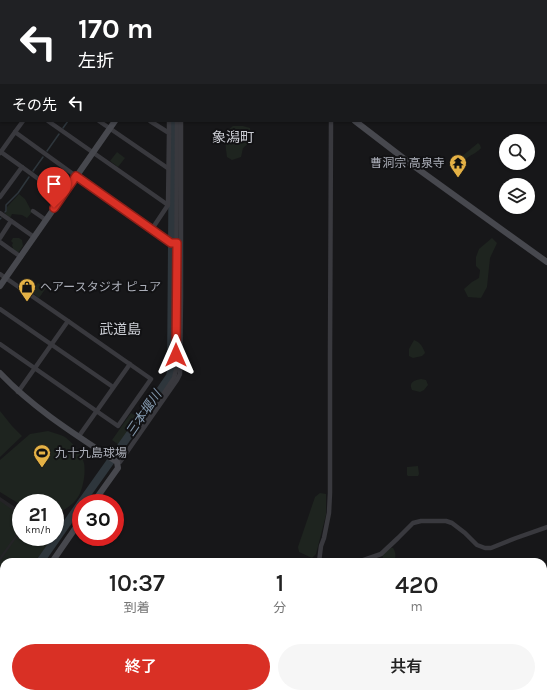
<!DOCTYPE html>
<html lang="ja">
<head>
<meta charset="utf-8">
<style>
  :root { --surface:#fff; --page:#f6f6f6; --text:#222; --muted:#767676; --accent:#d93025 }
  body { margin:0; font-family:Karla,"Noto Sans JP",sans-serif; background:var(--page); color:var(--text); height:100vh; display:flex; flex-direction:column; font-size:15px; white-space:nowrap }
  * { box-sizing:border-box; margin:0 }
  p { font-size:13px; color:var(--muted) }
  .icon { flex:none; width:22px; height:22px; fill:none; stroke:currentColor; stroke-width:2; stroke-linecap:round; stroke-linejoin:round }
  .map { position:relative; flex:1; overflow:hidden }
  .side { position:absolute; left:0px; top:558px; width:547px; height:140px; display:flex; flex-direction:column; background:var(--surface); border-radius:12px 12px 0 0; box-shadow:0 1px 3px #0004 }
  .side>* { flex:none }
  .guide { position:absolute; left:0px; top:0px; width:547px; height:122px; box-shadow:0 1px 3px #0004; background:#202124; color:#fff; overflow:hidden }
  .controls { position:absolute; left:499px; top:134px; display:grid; gap:8px }
  .controls a { display:grid; place-items:center; width:36px; height:36px; border-radius:50%; background:var(--surface); box-shadow:0 1px 3px #0004; font-size:20px }
  .speed { position:absolute; left:12px; top:494px; display:flex; gap:8px; font-size:20px; font-weight:700; text-align:center }
  .speed>* { display:grid; place-content:center; width:52px; height:52px; border-radius:50%; background:var(--surface); box-shadow:0 1px 3px #0004; line-height:1 }
  .speed small { font-size:10px; font-weight:400 }
  .speed .limit { border:6px solid #d22; background:#fff; color:#111 }
  .pin { position:absolute; display:grid; place-items:center; width:34px; height:34px; color:#fff; margin:-41px -17px; border-radius:50% 50% 50% 0; rotate:-45deg; box-shadow:0 0 4px #0007 }
  .pin .icon { rotate:45deg }
  .me { position:absolute; width:44px; margin:-22px; rotate:0deg; stroke-linejoin:round; filter:drop-shadow(0 0 3px #0008) }
  .turn { display:flex; align-items:center; gap:14px; height:84px; padding:0 12px; font-size:18px }
  .turn .icon { width:52px; height:52px; stroke-width:2.5 }
  .turn b { display:block; font-size:28px; line-height:34px }
  .then { display:flex; align-items:center; height:38px; padding:0 12px; background:#0003; gap:8px; font-size:15px }
  .eta { display:flex; justify-content:space-evenly; align-items:center; height:68px; text-align:center }
  .eta b { font-size:24px; font-weight:600; line-height:28px }
  .primary-button { display:flex; gap:8px; margin-top:auto; padding:8px 12px }
  .primary-button a { flex:1; height:46px; border-radius:24px; background:var(--accent); color:#fff; font-size:16px; font-weight:600; line-height:46px; text-align:center }
  .primary-button a+a { background:var(--page); color:var(--text) }
  .map>svg:first-child { display:block }
  .built { fill:#242326 }
  .green { fill:#1e241f }
  .lines { fill:none; stroke-linecap:round; stroke-linejoin:round }
  .stream { stroke:#2e363c; stroke-width:1.5 }
  .river { stroke:#2e363c; stroke-width:8 }
  .street { stroke:#39393e; stroke-width:4.5 }
  .secondary { stroke:#47484e; stroke-width:6 }
  .rail-casing { stroke:#4c4d53; stroke-width:3 }
  .rail { stroke:#121214; stroke-width:1.5; stroke-dasharray:4.5; stroke-linecap:butt }
  .route-casing { stroke:#8d1f18; stroke-width:10 }
  .route { stroke:#d93025; stroke-width:7 }
  .labels { text-anchor:middle; stroke-width:4; stroke-linejoin:round; paint-order:stroke }
  .poi-label { font-size:12px; fill:#abaeb8; stroke:#121214; text-anchor:start }
  .water-label { font-size:13px; font-style:italic; fill:#859bb0; stroke:#121214 }
  .quarter-label { font-size:14px; fill:#cbcdd4; stroke:#121214 }
</style>
</head>
<body>
<div class="map">
<svg width="547" height="698" viewBox="0 0 547 698">
  <rect width="100%" height="100%" fill="#171719"/>
  <!-- built -->
  <polygon class="built" points="0,497 21,511 21,537 54,537 37,562 4,562 4,610 0,616"/>
  <!-- green -->
  <g class="green">
    <path d="M233,126h10l7,2 1,13 -8,7 -2,9 -9,3 -5,-3c-1,-11 -5,-24 6,-31z"/>
    <path d="M478,143l2,2 1,3c-4,5 -9,6 -14,10 -5,5 -8,12 -14,15l-1,-2 9,-14z"/>
    <polygon points="117,152 125,158 118,167 110,161"/>
    <polygon points="19,194 25,199 32,212 27,218 22,215 12,214 10,218 5,214 7,210 7,207"/>
    <polygon points="13,238 19,238 22,240 23,246 18,253 12,249 13,248 12,245 13,243 11,241"/>
    <polygon points="492,238 497,243 490,258 487,287 481,298 468,297 464,289 472,282 479,278 480,270 476,266 476,257 479,249"/>
    <polygon points="38,283 46,288 39,298 31,292"/>
    <path d="M414,340c6,2 9,7 11,13l-3,3 -9,2 -4,-2v-7z"/>
    <path d="M421,379l5,1 2,5 -4,5 -4,2 -8,-2c-4,-8 3,-10 9,-11z"/>
    <polygon points="0,411 12,426 22,436 0,457"/>
    <polygon points="131,413 138,417 119,445 112,440"/>
    <path d="M48,431c5,2 11,3 15,5 8,4 19,18 21,27 2,10 -1,30 -9,38 -5,6 -13,10 -20,14v-12h-34v2l-21,-13v-32l30,-26z"/>
    <polygon points="418,466 419,474 418,476 408,476 407,475 407,467"/>
    <polygon points="320,493 326,494 326,515 316,554 312,558 299,552 298,547 315,497"/>
    <polygon points="0,501 21,516 21,528 0,557"/>
    <polygon points="21,531 21,537 53,537 35,562 4,562 4,570 0,568 0,561"/>
    <path d="M391,548h2c3,4 3,9 1,14h-7l-3,-1 -2,-6z"/>
    <polygon points="547,590 547,632 543,627 543,593"/>
    <polygon points="372,694 498,694 497,698 374,698"/>
  </g>
  <g class="lines">
    <!-- stream -->
    <g class="stream">
      <polyline points="63,128 68,121"/>
      <polyline points="47,151 59,134"/>
      <polyline points="33,171 43,157"/>
      <polyline points="5,212 6,211 6,205 18,193 29,177"/>
      <polyline points="0,219 1,218"/>
    </g>
    <!-- river -->
    <g class="river">
      <polyline points="523,0 529,1"/>
      <polyline points="176,1 176,0"/>
      <polyline points="546,4 547,4"/>
      <polyline points="81,503 144,414 170,376 171,371 173,121"/>
      <polyline points="40,562 81,503"/>
      <polyline points="0,619 4,613"/>
    </g>
    <!-- street -->
    <g class="street">
      <polyline points="189,0 190,1"/>
      <polyline points="503,0 507,1"/>
      <polyline points="13,1 15,0"/>
      <polyline points="130,1 131,0"/>
      <polyline points="279,1 280,0"/>
      <polyline points="375,1 376,0"/>
      <polyline points="0,6 1,6"/>
      <polyline points="546,10 547,10"/>
      <polyline points="0,66 1,65"/>
      <polyline points="48,121 168,205 152,229"/>
      <polyline points="99,121 169,169"/>
      <polyline points="150,121 169,133 168,205"/>
      <polyline points="169,121 169,133"/>
      <polyline points="15,132 23,121"/>
      <polyline points="1,152 22,167"/>
      <polyline points="0,153 15,132 80,179 171,243 177,243"/>
      <polyline points="0,197 22,167 62,196"/>
      <polyline points="33,211 46,220"/>
      <polyline points="0,213 34,237"/>
      <polyline points="0,238 11,221"/>
      <polyline points="0,242 21,257"/>
      <polyline points="0,274 68,321 18,392"/>
      <polyline points="0,309 113,387"/>
      <polyline points="0,344 118,426 151,379 68,321"/>
      <polyline points="140,429 174,378 176,370 177,121"/>
      <polyline points="79,436 130,364"/>
      <polyline points="120,462 177,380 180,374 181,298 181,121"/>
      <polyline points="319,562 321,546 324,538 329,513 330,493 330,356 331,121"/>
      <polyline points="358,562 381,554 398,538 413,523 421,521 446,521 452,523 465,533 477,545 485,548 491,548 516,538 547,527"/>
      <polyline points="333,694 334,698"/>
      <polyline points="167,698 175,694"/>
    </g>
    <!-- secondary -->
    <g class="secondary">
      <polyline points="255,0 256,1"/>
      <polyline points="202,1 203,0"/>
      <polyline points="355,121 411,164 501,229 547,262"/>
      <polyline points="0,286 115,121"/>
      <path d="M0,373c34,36 76,62 117,89l1,6 -25,35"/>
      <polyline points="52,562 81,520"/>
      <polyline points="0,637 4,631"/>
    </g>
    <!-- rail casing -->
    <g class="rail-casing">
      <g id="rail">
        <polyline points="146,1 148,0"/>
        <polyline points="0,98 1,98"/>
      </g>
    </g>
    <!-- rail -->
    <use href="#rail" class="rail"/>
  </g>
  <g class="lines">
    <!-- route casing -->
    <g class="route-casing">
      <polyline id="route" points="54,208 76,176 171,243 177,243 176,355"/>
    </g>
    <!-- route -->
    <use href="#route" class="route"/>
  </g>
  <!-- icons -->
  <defs>
    <g id="temple-pin" transform="scale(0.9)"><path d="M0 17L-7.5 6A9.5 9.5 0 1 1 7.5 6Z" fill="#e4b145" stroke="#121214"/><path d="M0-6L5-2H3V0L6.5 2.5H4V6H1.5V3h-3V6H-4V2.5H-6.5L-3 0V-2H-5Z" fill="#111"/></g>
    <g id="shop-pin" transform="scale(0.9)"><path d="M0 17L-7.5 6A9.5 9.5 0 1 1 7.5 6Z" fill="#e4b145" stroke="#121214"/><path d="M-5-2.5h2.3a2.7 3.5 0 0 1 5.4 0H5L5.5 6h-11ZM-1.5-2.5h3a1.5 2.3 0 0 0-3 0Z" fill="#111"/></g>
    <g id="stadium-pin" transform="scale(0.9)"><path d="M0 17L-7.5 6A9.5 9.5 0 1 1 7.5 6Z" fill="#e4b145" stroke="#121214"/><path d="M0-5a6.5 5 0 1 0 0 10a6.5 5 0 1 0 0-10ZM-3.5-1.8h7v3.6h-7Z" fill="#111"/></g>
  </defs>
  <g fill-rule="evenodd">
    <use href="#temple-pin" x="458" y="163"/>
    <use href="#shop-pin" x="27" y="287"/>
    <use href="#stadium-pin" x="42" y="453"/>
  </g>
  <g class="labels">
    <!-- poi labels -->
    <g class="poi-label">
      <text x="445" y="167" text-anchor="end">曹洞宗 高泉寺</text>
      <text x="40" y="291">ヘアースタジオ ピュア</text>
      <text x="55" y="457">九十九島球場</text>
    </g>
    <!-- water labels -->
    <g class="water-label">
      <text transform="translate(143 413) rotate(-56)" y="5">三本堰川</text>
    </g>
    <!-- quarter labels -->
    <g class="quarter-label">
      <text x="233" y="142">象潟町</text>
      <text x="120" y="334">武道島</text>
    </g>
  </g>
</svg>
<div class="controls">
<a><svg class="icon" aria-label="search" viewBox="0 0 24 24"><circle cx="10" cy="10" r="6"/><path d="M15 15l6 6"/></svg></a>
<a><svg class="icon" aria-label="layers" viewBox="0 0 24 24"><path d="M12 4l9 5-9 5-9-5zM3 14l9 5 9-5"/></svg></a>
</div>
<div class="speed"><div>21<small>km/h</small></div><div class="limit">30</div></div>
<div class="pin" style="left:54px;top:208px;background:#d93025"><svg class="icon" aria-label="arrive" viewBox="0 0 24 24"><path d="M6 21V4h12l-3 4 3 4H6"/></svg></div>
<svg class="me" style="left:176px;top:355px" viewBox="-20 -20 40 40"><path d="M0-17L14 15 0 8-14 15z" fill="#d93025" stroke="#fff" stroke-width="4"/></svg>
<div class="guide">
<div class="turn"><svg class="icon" aria-label="left" viewBox="0 0 24 24"><path d="M17 20v-9H6M10 6l-5 5 5 5"/></svg><div><b>170 m</b>左折</div></div>
<div class="then">その先<svg class="icon" aria-label="left" viewBox="0 0 24 24"><path d="M17 20v-9H6M10 6l-5 5 5 5"/></svg></div>
</div>
<section class="side">
<div class="eta">
<div><b>10:37</b><p>到着</p></div>
<div><b>1</b><p>分</p></div>
<div><b>420</b><p>m</p></div>
</div>
<div class="primary-button"><a>終了</a><a>共有</a></div>
</section>
</div>
</body>
</html>
